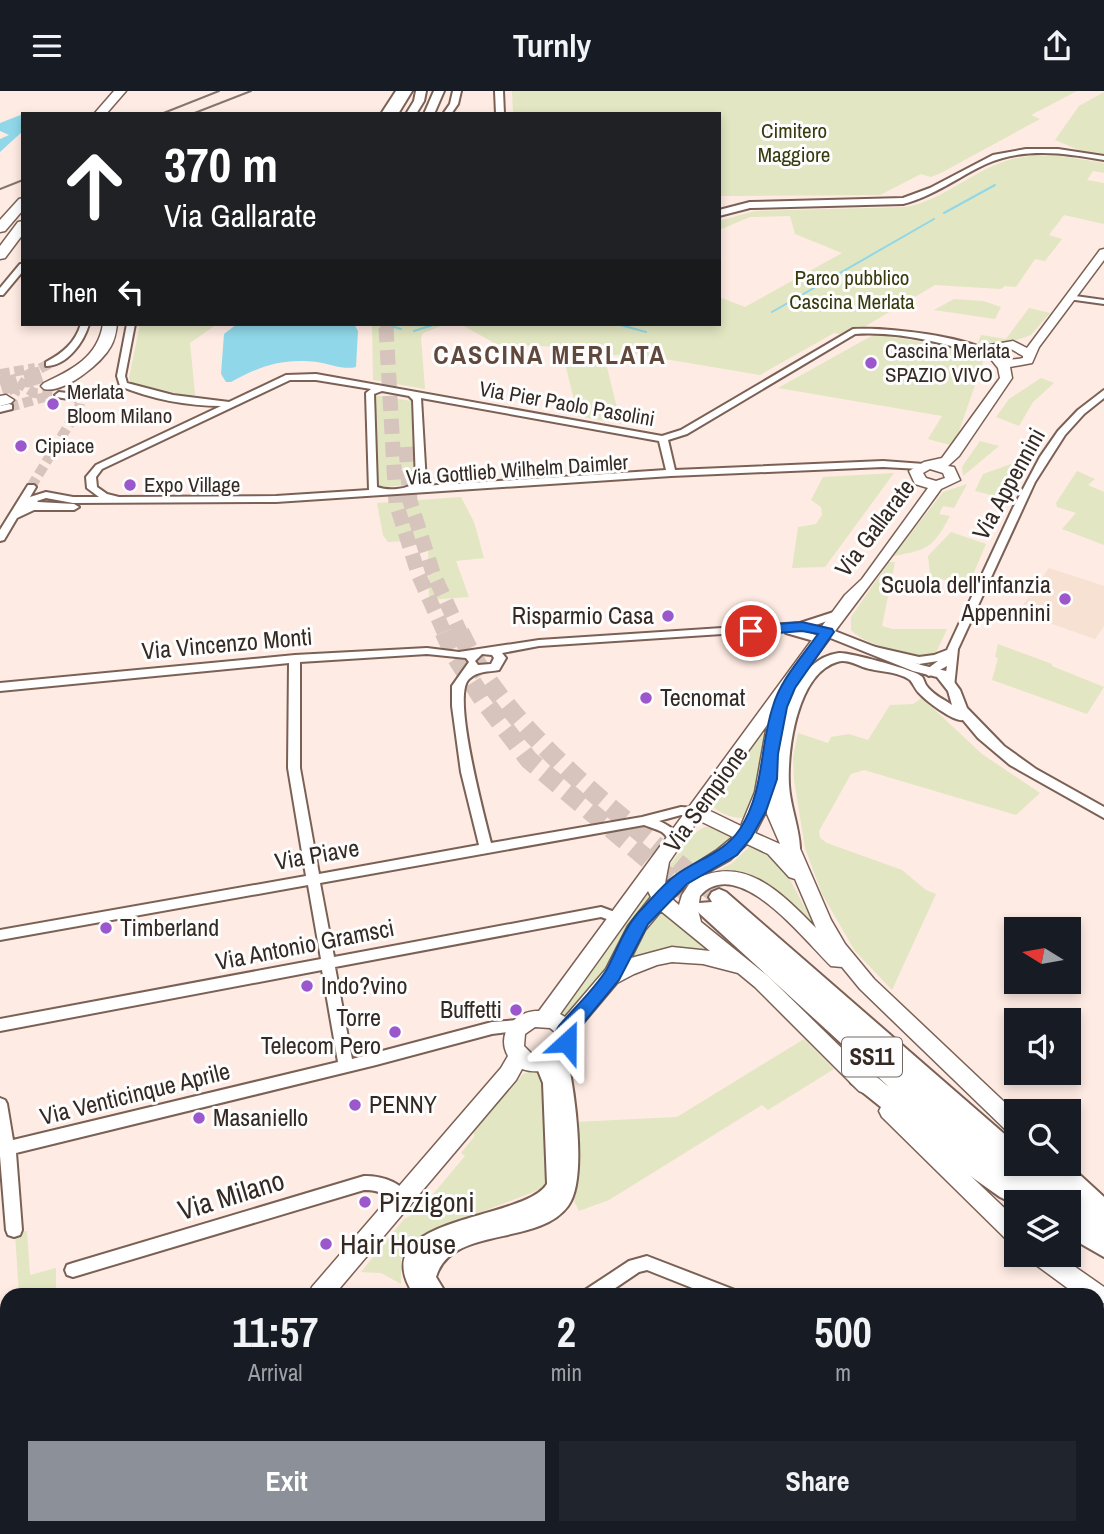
<!DOCTYPE html>
<html lang="en">
<head>
<meta charset="utf-8">
<style>
  :root { --surface:#171b24; --page:#20242c; --text:#f1f3f6; --muted:#9ea1a6; --accent:#8c9099 }
  body { margin:0; font-family:"Archivo Narrow",sans-serif; background:var(--page); color:var(--text); height:100vh; display:flex; flex-direction:column; font-size:26px; white-space:nowrap }
  * { box-sizing:border-box; margin:0 }
  p { font-size:23px; color:var(--muted) }
  .icon { flex:none; width:38px; height:38px; fill:none; stroke:currentColor; stroke-width:2; stroke-linecap:round; stroke-linejoin:round }
  .map { position:relative; flex:1; overflow:hidden }
  .panel { position:absolute; left:0px; top:1197px; width:1104px; height:247px; display:flex; flex-direction:column; background:var(--surface); border-radius:21px 21px 0 0; box-shadow:0 4px 10px #0003 }
  .panel>* { flex:none }
  .guide { position:absolute; left:21px; top:21px; width:700px; height:214px; border-radius:0px; box-shadow:0 4px 10px #0003; background:#202124; color:#fff; overflow:hidden }
  .needle { width:46px; rotate:281deg }
  .tools { position:absolute; left:1004px; top:826px; display:grid; gap:14px }
  .tools a { display:grid; place-items:center; width:77px; height:77px; border-radius:0px; background:var(--surface); box-shadow:0 4px 10px #0003; font-size:35px }
  .pin { position:absolute; display:grid; place-items:center; width:60px; height:60px; color:#fff; margin:-30px; border:4px solid #fff; border-radius:50%; box-shadow:0 2px 7px #0007 }
  .me { position:absolute; width:77px; margin:-38px; rotate:24deg; stroke-linejoin:round; filter:drop-shadow(0 0 5px #0008) }
  .turn { display:flex; align-items:center; gap:24px; height:147px; padding:0 28px; font-size:32px }
  .turn .icon { width:91px; height:91px; stroke-width:2.5 }
  .turn b { display:block; font-size:49px; line-height:60px }
  .then { display:flex; align-items:center; height:66px; padding:0 28px; background:#0003; gap:14px; font-size:26px }
  .eta { display:flex; justify-content:space-evenly; align-items:center; height:119px; text-align:center }
  .eta b { font-size:42px; font-weight:800; line-height:49px }
  .primary-button { display:flex; gap:14px; margin-top:auto; padding:14px 28px }
  .primary-button a { flex:1; height:80px; border-radius:0px; background:var(--accent); color:#fff; font-size:28px; font-weight:800; line-height:80px; text-align:center }
  .primary-button a+a { background:var(--page); color:var(--text) }
  header { display:flex; justify-content:space-between; align-items:center; height:91px; padding:0 28px; background:var(--surface); font-size:32px; font-weight:800 }
  .map>svg:first-child { display:block }
  .education { fill:#f6e1d2 }
  .green { fill:#e2e6c2 }
  .water { fill:#90d8e9 }
  .lines { fill:none; stroke-linecap:round; stroke-linejoin:round }
  .stream { stroke:#90d8e9; stroke-width:2 }
  .minor-tunnel { stroke:#d6c4bd; stroke-width:10; stroke-dasharray:10 4.5; stroke-linecap:butt }
  .trunk-tunnel-far2 { stroke:#d6c4bd; stroke-width:11; stroke-dasharray:11 6; stroke-linecap:butt }
  .trunk-tunnel-far1 { stroke:#d6c4bd; stroke-width:15; stroke-dasharray:15 8; stroke-linecap:butt }
  .trunk-tunnel { stroke:#d6c4bd; stroke-width:19; stroke-dasharray:19 10; stroke-linecap:butt }
  .motorway-tunnel { stroke:#d6c4bd; stroke-width:17; stroke-dasharray:17 8; stroke-linecap:butt }
  .minor-casing { stroke:#7b6155; stroke-width:4 }
  .tertiary-casing { stroke:#7b6155; stroke-width:4 }
  .primary-casing { stroke:#7b6155; stroke-width:3 }
  .trunk-casing { stroke:#7b6155; stroke-width:4 }
  .motorway-casing { stroke:#7b6155; stroke-width:3 }
  .minor { fill:#fff; fill-rule:evenodd }
  .tertiary { fill:#fff; fill-rule:evenodd }
  .primary { fill:#fff; fill-rule:evenodd }
  .trunk { fill:#fff; fill-rule:evenodd }
  .motorway { fill:#fff; fill-rule:evenodd }
  .rail { stroke:#82746e; stroke-width:2 }
  .route { fill:#1a73e8; stroke:#114b97; stroke-width:2 }
  .poi-dot { fill:#9b57cb; stroke:#fdfdfd; stroke-width:2.5 }
  .labels { text-anchor:middle; stroke-width:6; stroke-linejoin:round; paint-order:stroke }
  .far-park-label { font-size:21px; fill:#383a0d; stroke:#fdfdfd }
  .far-poi-label { font-size:21px; fill:#352924; stroke:#fdfdfd; text-anchor:start }
  .far-street-label { font-size:21px; fill:#352924; stroke:#fdfdfd }
  .shield { fill:#fdfdfd; stroke:#716965; stroke-width:2 }
  .shield-label { font-size:23px; font-weight:bold; fill:#352924 }
  .street-label { font-size:24px; fill:#352924; stroke:#fdfdfd }
  .poi-label { font-size:24px; fill:#352924; stroke:#fdfdfd; text-anchor:start }
  .far-district-label { font-size:26px; font-weight:bold; letter-spacing:2px; fill:#61483d; stroke:#fdfdfd }
  .near-street-label { font-size:28px; fill:#352924; stroke:#fdfdfd }
  .near-poi-label { font-size:28px; fill:#352924; stroke:#fdfdfd; text-anchor:start }
</style>
</head>
<body>
<header><svg class="icon" aria-label="menu" viewBox="0 0 24 24"><path d="M4 6h16M4 12h16M4 18h16"/></svg>Turnly<svg class="icon" aria-label="share" viewBox="0 0 24 24"><path d="M12 15V3M7 8l5-5 5 5M5 13v7h14v-7"/></svg></header>
<div class="map">
<svg width="1104" height="1443" viewBox="0 0 1104 1443">
  <rect width="100%" height="100%" fill="#feebe3"/>
  <!-- education -->
  <polygon class="education" points="1049,477 1104,495 1104,535 1095,548 1018,521"/>
  <!-- green -->
  <g class="green">
    <polygon points="512,0 1077,0 1031,24 1040,28 941,82 931,86 921,83 880,104 719,105 719,23 513,23"/>
    <polygon points="1104,1 1104,64 1079,59 1055,49 1079,15"/>
    <path d="M1061,65l43,7v10l-11,-2 -6,9 17,3v41l-40,-9 -15,20 13,4 -17,22 -10,-2 -19,28 -11,-1 -4,3 -66,-4 -71,42 -23,7 -7,-1 -74,42 -125,-21 -22,1 -8,4 16,65 -43,-8 -17,-69 -65,-3 -36,-20h259v-27l26,10 97,-54 -47,-19 -5,-18 -40,1 -31,13v-9l36,-10 151,-4c37,-7 65,-35 100,-46 18,-6 37,-6 55,-5z"/>
    <polygon points="954,208 983,210 1001,216 995,228 934,219"/>
    <polygon points="1029,217 1050,222 1031,244 1011,251 978,252 981,244 1006,248"/>
    <polygon points="140,233 217,233 190,252 195,303 193,306 131,292 129,287"/>
    <polygon points="372,233 446,233 423,242 421,246 425,298 373,289"/>
    <polygon points="875,243 986,262 954,355 928,348 942,325 778,297"/>
    <polygon points="1041,287 1054,292 1033,311 1019,335 996,326 1009,308"/>
    <polygon points="374,304 411,310 415,393 375,397"/>
    <polygon points="980,350 999,355 963,385 962,376"/>
    <polygon points="1022,369 1028,371 1007,408 975,400 983,383"/>
    <polygon points="1077,380 1095,388 1088,394 1104,401 1104,454 1062,438 1076,422 1057,416 1056,412"/>
    <polygon points="894,382 825,476 792,477 798,436 816,433 822,424 821,416 811,409 823,386"/>
    <path d="M967,393l-13,24 -11,-2 -4,8 11,2c-17,31 -21,34 -57,40l50,-64z"/>
    <polygon points="461,406 474,431 484,467 456,470 469,506 429,509 428,449 388,451 383,444 377,412"/>
    <polygon points="951,441 986,453 969,493 940,488 939,492 931,491 928,465"/>
    <path d="M889,471h6l-13,64 10,3h55l-12,26c-17,5 -73,-11 -84,-25v-13z"/>
    <polygon points="998,553 1052,573 1052,575 1104,596 1087,623 992,589 998,567 995,566"/>
    <polygon points="922,607 982,663 1040,702 1016,724 864,679 851,683 819,740 820,747 827,752 902,779 926,799 936,803 892,899 855,860 822,803 805,757 794,689 793,666 798,642 828,652 831,646 849,643 868,649 890,614 913,613"/>
    <path d="M764,638l3,1 -9,56 -12,32c-13,1 -29,-5 -37,-15z"/>
    <path d="M704,736c11,0 23,2 27,13l-68,50 2,-18 27,-37z"/>
    <polygon points="751,754 775,770 786,781 822,849 769,799 707,785 731,773"/>
    <polygon points="647,799 652,810 594,896 561,929 555,925"/>
    <path d="M663,819l53,45 -85,6c6,-20 15,-37 32,-51z"/>
    <polygon points="804,948 834,978 768,1019 762,1014 609,1109 579,1120 574,1110 579,1087 575,1031 677,1026"/>
    <polygon points="533,979 543,986 548,1091 544,1097 423,1143 401,1168 401,1193 381,1182 361,1181 404,1128 414,1123 428,1109 465,1065 461,1062 474,1046 474,1040 523,983"/>
    <polygon points="27,1140 30,1184 56,1177 56,1204 19,1204 15,1142"/>
    <polygon points="1097,1286 1104,1290 1104,1443 927,1443 930,1437 1097,1437"/>
  </g>
  <!-- water -->
  <g class="water">
    <polygon points="23,23 23,40 0,61 0,48 9,44 0,40 0,32"/>
    <path d="M237,233h117l4,7 -2,36c-12,3 -27,-3 -39,-5 -36,-4 -56,4 -86,20h-5l-5,-8 3,-40z"/>
  </g>
  <g class="lines">
    <!-- stream -->
    <g class="stream">
      <polyline points="944,122 995,94"/>
      <polyline points="772,221 934,128"/>
      <polyline points="384,233 401,238"/>
      <polyline points="617,233 646,241"/>
      <polyline points="414,240 436,233"/>
    </g>
    <!-- minor-tunnel -->
    <g class="minor-tunnel">
      <polyline points="49,273 29,283 22,294 34,302 59,304"/>
      <polyline points="0,283 35,277"/>
      <polyline points="0,286 10,291 15,302 11,309 2,314"/>
      <polyline points="9,316 45,306"/>
      <polyline points="31,396 79,317 80,310 75,306"/>
    </g>
    <!-- trunk-tunnel-far2 -->
    <polyline class="trunk-tunnel-far2" points="386,233 386,238"/>
    <!-- trunk-tunnel-far1 -->
    <g class="trunk-tunnel-far1">
      <polyline points="386,236 396,412 419,485 445,543"/>
      <polyline points="406,356 410,410 433,482 461,543"/>
    </g>
    <!-- trunk-tunnel -->
    <g class="trunk-tunnel">
      <polyline points="444,541 454,563 484,610 529,669 690,804"/>
      <path d="M460,541c48,105 173,192 259,265"/>
    </g>
    <!-- motorway-tunnel -->
    <polyline class="motorway-tunnel" points="1,296 46,282"/>
    <!-- minor casing -->
    <g class="minor-casing">
      <g id="minor">
        <polygon points="20,173 23,173 23,180 3,204 0,204 0,197"/>
        <polygon points="1068,204 1104,209 1104,213 1068,208"/>
        <path d="M81,233h8c-5,18 -22,42 -43,42v-4c17,-9 29,-19 35,-38z"/>
        <path d="M127,233h8l-10,52 2,7 46,12 56,7 57,-27 30,-1 346,62 19,-6 172,-101c33,-2 118,7 144,27l-4,3c-44,-15 -91,-28 -138,-25l-168,100 -19,6 7,30 208,-9 41,3v4l-3,1 -38,-2 -212,9 -395,26 -203,1 -27,-5 -9,3 1,1 36,2 5,3 -5,3h-40l-17,8 -13,22 -4,1v-11l28,-45h6l2,2 -6,10 16,-5 27,5h26l-12,-9 -1,-11 10,-12 125,-59c-33,0 -71,-7 -101,-20l-3,-10zM290,289h26l55,9 -5,4 3,97 -93,6 -157,1 -12,-3 -10,-7 -1,-10 6,-8zM382,300l27,5 4,4 3,82c-9,8 -28,9 -39,5l-3,-93zM421,307l238,43 7,29 -243,16 3,-3z"/>
        <polygon points="1104,299 1104,307 1084,323 1065,344 1035,391 958,558 954,596 950,597 944,593 947,575 929,585 923,581 938,570 919,573 867,560 866,558 871,555 919,566 934,564 947,559 1013,417 1040,366 1058,340 1078,319"/>
        <polygon points="59,301 75,303 79,306 75,309 56,306 55,304"/>
        <polygon points="9,313 12,314 12,318 0,321 0,315"/>
        <path d="M840,519l5,3 -1,2 -31,11 18,4 1,2 -1,2 -34,-5 28,9 1,2 -1,2 -4,1 -35,-10 -1,-3 -246,16 -37,7 4,5 -7,12c-11,2 -22,1 -30,9 -18,16 16,139 22,164l151,-26 39,-10 15,1 6,4 -6,4 -15,-1 -22,6c11,5 17,9 23,20l-2,3c-11,2 -10,-6 -18,-12 -5,-3 -13,-5 -18,-7l-324,58 14,74 267,-50 22,8 2,3 -2,3 -5,2 -17,-6 -266,50 17,92 140,-37 27,-2 5,2 2,4 -2,4 -32,4 -116,31 -360,88 6,77 -2,5 -6,2 -6,-2 -2,-5 -6,-74v-58l5,2 2,4 6,36 325,-78 -16,-92 -322,61v-12l321,-60 -13,-74 -308,55v-10l306,-54 -18,-108 1,-105 -289,28v-8l295,-28 132,-7 32,4 80,-12 261,-17zM427,563l39,4 3,4 -17,24v20l9,66 18,73 -160,29 -19,-106v-106zM482,563l10,1 2,3 -3,6 -13,1 -3,-4z"/>
        <path d="M364,1085c18,0 36,5 46,22l-3,5 -5,2c-17,-7 -17,-15 -38,-15l-291,87 -6,-2 -2,-5 2,-5 6,-2z"/>
        <polygon points="647,1165 735,1199 737,1204 710,1204 647,1179 639,1181 605,1204 583,1204 585,1199 629,1170"/>
        <polygon points="1097,1278 1104,1281 1104,1298 1097,1295"/>
        <polygon points="285,1437 307,1437 304,1443 282,1443"/>
        <polygon points="921,1437 939,1437 936,1443 918,1443"/>
      </g>
    </g>
    <!-- tertiary casing -->
    <g class="tertiary-casing">
      <g id="tertiary">
        <polygon points="396,0 404,0 389,23 381,23"/>
        <polygon points="453,0 461,0 458,13 451,23 443,23 450,13"/>
        <polygon points="495,0 503,0 504,23 496,23"/>
        <path d="M1026,58h32l46,7v4c-39,-7 -80,-13 -118,4 -28,13 -52,32 -83,40l-153,4 -31,8v-6l31,-8 153,-4 27,-10 63,-33z"/>
        <path d="M827,537l94,37 25,6 14,19 7,18 37,38 32,23 68,38v11l-94,-53 -32,-27 -15,-18c-9,2 -37,-19 -44,-27 -4,-4 -6,-10 -9,-13 -12,-9 -33,-8 -47,-13 -8,-3 -17,-8 -26,-5 -40,12 -50,88 -48,123 1,21 10,41 11,63l-7,5 -5,-1c-4,-8 -3,-18 -5,-26 -3,-15 -7,-28 -8,-43 -2,-40 14,-124 64,-130 9,-1 76,17 82,23 3,2 3,6 5,9 6,9 17,14 26,20l-4,-14 -11,-14 -24,-6 -90,-36 -2,-3 2,-3z"/>
        <path d="M559,959l6,2 2,5c7,31 21,123 1,149 -30,41 -117,19 -132,71l11,18h-33c-53,-81 110,-73 133,-111l-4,-101 -8,-20 2,-5 6,-2 6,2 4,10 -2,-11 2,-5z"/>
        <polygon points="598,1437 618,1437 620,1443 600,1443"/>
      </g>
    </g>
    <!-- primary casing -->
    <g class="primary-casing">
      <g id="primary">
        <path d="M1104,158v11l-65,87 -7,16 -22,4 2,11 -53,78 -11,10 6,1 6,13 -19,9c-51,71 -105,139 -156,210l4,4 -13,73 9,38 46,106 14,24 29,35 143,135v23l-7,-3 -150,-145 -18,-22 -11,-1c-26,-25 -93,-113 -131,-70l-2,14 3,12 68,55 104,102 3,6 -3,6 -7,3 -7,-3 -104,-104 -17,-14 -35,-9 -31,-2 -15,3 -23,9 -17,9 -42,50c7,31 -30,44 -53,36l-6,11 -182,215h-25l3,-8 189,-219 7,-12c-13,-23 8,-46 31,-45l306,-416 17,-16 66,-91 -13,-4 -6,-13 15,-9 18,-4 58,-80 -2,-10 -12,-15 4,-8 23,-4 14,7 73,-98zM1011,258l12,7v2c-10,2 -18,3 -25,-5zM930,378l13,4 2,5 -9,3 -10,-3 -3,-5zM767,634l-12,67 -14,34 -35,-17zM767,719v4l13,30 -25,-11zM698,729l35,17 -16,13 -52,33 4,-21zM747,753l21,10 21,23 6,2 21,49c-33,-33 -70,-74 -120,-49l34,-19zM690,792l-8,12 -3,10 -7,-6zM648,800l3,6 -23,29 -22,43 -41,48 -5,-3zM661,820l49,40 -38,-4 -41,11 14,-28zM535,936l15,1 5,4c3,11 -4,20 -14,25l-8,-2 -9,-9 1,-12z"/>
        <polygon points="889,1011 896,1014 1017,1129 1017,1154 1009,1151 882,1026 879,1020 882,1014"/>
        <polygon points="1029,1164 1058,1164 1104,1196 1104,1212 1097,1214 1097,1204 1077,1204 1032,1171"/>
        <polygon points="29,1437 60,1437 57,1443 26,1443"/>
      </g>
    </g>
    <!-- trunk casing -->
    <g class="trunk-casing">
      <g id="trunk">
        <polygon points="402,0 412,0 398,23 388,23"/>
        <polygon points="416,0 426,0 424,10 416,23 406,23 414,10"/>
        <polygon points="434,0 444,0 434,23 424,23"/>
        <path d="M719,798l7,3 291,253v19h51l36,33v60l-35,-20v-35h-44l-8,-6 -9,5 -8,-4 -58,-41 -91,-73 -3,-7 3,-7c15,-5 26,9 38,18l-190,-174 -3,-5 3,-5 13,-1 -3,-5 3,-5z"/>
      </g>
    </g>
    <!-- motorway casing -->
    <g class="motorway-casing">
      <g id="motorway">
        <polygon points="114,0 126,0 106,23 94,23"/>
        <polygon points="23,107 23,119 5,140 0,141 0,129 19,108"/>
        <polygon points="23,130 23,143 5,167 0,168 0,155 18,131"/>
        <path d="M103,233h14c-1,8 -2,15 -6,22 -9,17 -47,48 -67,43l-3,-3 3,-3c28,-13 54,-26 59,-59z"/>
        <polygon points="6,304 14,309 11,312 0,315 0,305"/>
      </g>
    </g>
    <!-- minor -->
    <use href="#minor" class="minor"/>
    <!-- tertiary -->
    <use href="#tertiary" class="tertiary"/>
    <!-- primary -->
    <use href="#primary" class="primary"/>
    <!-- trunk -->
    <use href="#trunk" class="trunk"/>
    <!-- motorway -->
    <use href="#motorway" class="motorway"/>
    <!-- rail -->
    <g class="rail">
      <polyline points="161,23 219,0"/>
      <polyline points="192,23 251,0"/>
      <polyline points="0,98 23,89"/>
    </g>
  </g>
  <!-- route -->
  <path class="route" d="M802,531l30,7 2,3 -39,56 -8,19 -9,47 -1,25 -11,32 -15,27 -14,17 -50,29 -39,40 -29,56 -44,53 1,9 -2,6 -7,2 -6,-2 -5,-17 3,-5c15,-18 36,-37 48,-57 10,-19 17,-40 31,-56 12,-12 24,-28 38,-38 22,-16 48,-22 64,-46 25,-39 19,-81 33,-123 8,-27 29,-49 45,-72l-16,-3 -51,4 -7,-4 7,-5z"/>
  <!-- markers -->
  <g class="poi-dot">
    <circle cx="871" cy="272" r="7"/>
    <circle cx="53" cy="313" r="7"/>
    <circle cx="21" cy="355" r="7"/>
    <circle cx="130" cy="394" r="7"/>
    <circle cx="1065" cy="508" r="7"/>
    <circle cx="668" cy="525" r="7"/>
    <circle cx="646" cy="607" r="7"/>
    <circle cx="106" cy="837" r="7"/>
    <circle cx="307" cy="895" r="7"/>
    <circle cx="516" cy="919" r="7"/>
    <circle cx="395" cy="941" r="7"/>
    <circle cx="355" cy="1014" r="7"/>
    <circle cx="199" cy="1027" r="7"/>
    <circle cx="365" cy="1111" r="7"/>
    <circle cx="326" cy="1153" r="7"/>
  </g>
  <g class="labels">
    <!-- far-park labels -->
    <g class="far-park-label">
      <text x="794" y="47">Cimitero<tspan x="794" dy="24">Maggiore</tspan></text>
      <text x="852" y="194">Parco pubblico<tspan x="852" dy="24">Cascina Merlata</tspan></text>
    </g>
    <!-- far-poi labels -->
    <g class="far-poi-label">
      <text x="885" y="267">Cascina Merlata<tspan x="885" dy="24">SPAZIO VIVO</tspan></text>
      <text x="67" y="308">Merlata<tspan x="67" dy="24">Bloom Milano</tspan></text>
      <text x="35" y="362">Cipiace</text>
      <text x="144" y="401">Expo Village</text>
    </g>
    <!-- far-street labels -->
    <g class="far-street-label">
      <text transform="translate(567 313) rotate(10)" y="7">Via Pier Paolo Pasolini</text>
      <text transform="translate(517 379) rotate(-4)" y="7">Via Gottlieb Wilhelm Daimler</text>
    </g>
    <!-- shield labels -->
    <rect class="shield" x="842" y="946.5" width="60" height="39" rx="5"/>
    <g class="shield-label">
      <text x="872" y="974">SS11</text>
    </g>
    <!-- street labels -->
    <g class="street-label">
      <text transform="translate(1009 393) rotate(-61)" y="8">Via Appennini</text>
      <text transform="translate(875 437) rotate(-53)" y="8">Via Gallarate</text>
      <text transform="translate(227 553) rotate(-5)" y="8">Via Vincenzo Monti</text>
      <text transform="translate(706 708) rotate(-54)" y="8">Via Sempione</text>
      <text transform="translate(317 764) rotate(-10)" y="8">Via Piave</text>
      <text transform="translate(305 854) rotate(-11)" y="8">Via Antonio Gramsci</text>
      <text transform="translate(135 1003) rotate(-14)" y="8">Via Venticinque Aprile</text>
    </g>
    <!-- poi labels -->
    <g class="poi-label">
      <text x="1051" y="502" text-anchor="end">Scuola dell'infanzia<tspan x="1051" dy="28">Appennini</tspan></text>
      <text x="654" y="533" text-anchor="end">Risparmio Casa</text>
      <text x="660" y="615">Tecnomat</text>
      <text x="120" y="845">Timberland</text>
      <text x="321" y="903">Indo?vino</text>
      <text x="502" y="927" text-anchor="end">Buffetti</text>
      <text x="381" y="935" text-anchor="end">Torre<tspan x="381" dy="28">Telecom Pero</tspan></text>
      <text x="369" y="1022">PENNY</text>
      <text x="213" y="1035">Masaniello</text>
    </g>
    <!-- far-district labels -->
    <g class="far-district-label">
      <text x="550" y="273">CASCINA MERLATA</text>
    </g>
    <!-- near-street labels -->
    <g class="near-street-label">
      <text transform="translate(231 1104) rotate(-17)" y="10">Via Milano</text>
    </g>
    <!-- near-poi labels -->
    <g class="near-poi-label">
      <text x="379" y="1121">Pizzigoni</text>
      <text x="340" y="1163">Hair House</text>
    </g>
  </g>
</svg>
<div class="tools">
<a><svg class="needle" viewBox="-14 -14 28 28"><path d="M0-13l5 13h-10z" fill="#e53935"/><path d="M0 13l5-13h-10z" fill="#9ea1a6"/></svg></a>
<a><svg class="icon" aria-label="sound" viewBox="0 0 24 24"><path d="M4 9h4l5-4v14l-5-4H4zM17 9q2 3 0 6"/></svg></a>
<a><svg class="icon" aria-label="search" viewBox="0 0 24 24"><circle cx="10" cy="10" r="6"/><path d="M15 15l6 6"/></svg></a>
<a><svg class="icon" aria-label="layers" viewBox="0 0 24 24"><path d="M12 4l9 5-9 5-9-5zM3 14l9 5 9-5"/></svg></a>
</div>
<div class="pin" style="left:751px;top:540px;background:#d93025"><svg class="icon" aria-label="arrive" viewBox="0 0 24 24"><path d="M6 21V4h12l-3 4 3 4H6"/></svg></div>
<svg class="me" style="left:567px;top:951px" viewBox="-20 -20 40 40"><path d="M0-17L14 15 0 8-14 15z" fill="#1a73e8" stroke="#fff" stroke-width="4"/></svg>
<div class="guide">
<div class="turn"><svg class="icon" aria-label="ahead" viewBox="0 0 24 24"><path d="M12 20V5M6 11l6-6 6 6"/></svg><div><b>370 m</b>Via Gallarate</div></div>
<div class="then">Then<svg class="icon" aria-label="left" viewBox="0 0 24 24"><path d="M17 20v-9H6M10 6l-5 5 5 5"/></svg></div>
</div>
<section class="panel">
<div class="eta">
<div><b>11:57</b><p>Arrival</p></div>
<div><b>2</b><p>min</p></div>
<div><b>500</b><p>m</p></div>
</div>
<div class="primary-button"><a>Exit</a><a>Share</a></div>
</section>
</div>
</body>
</html>
